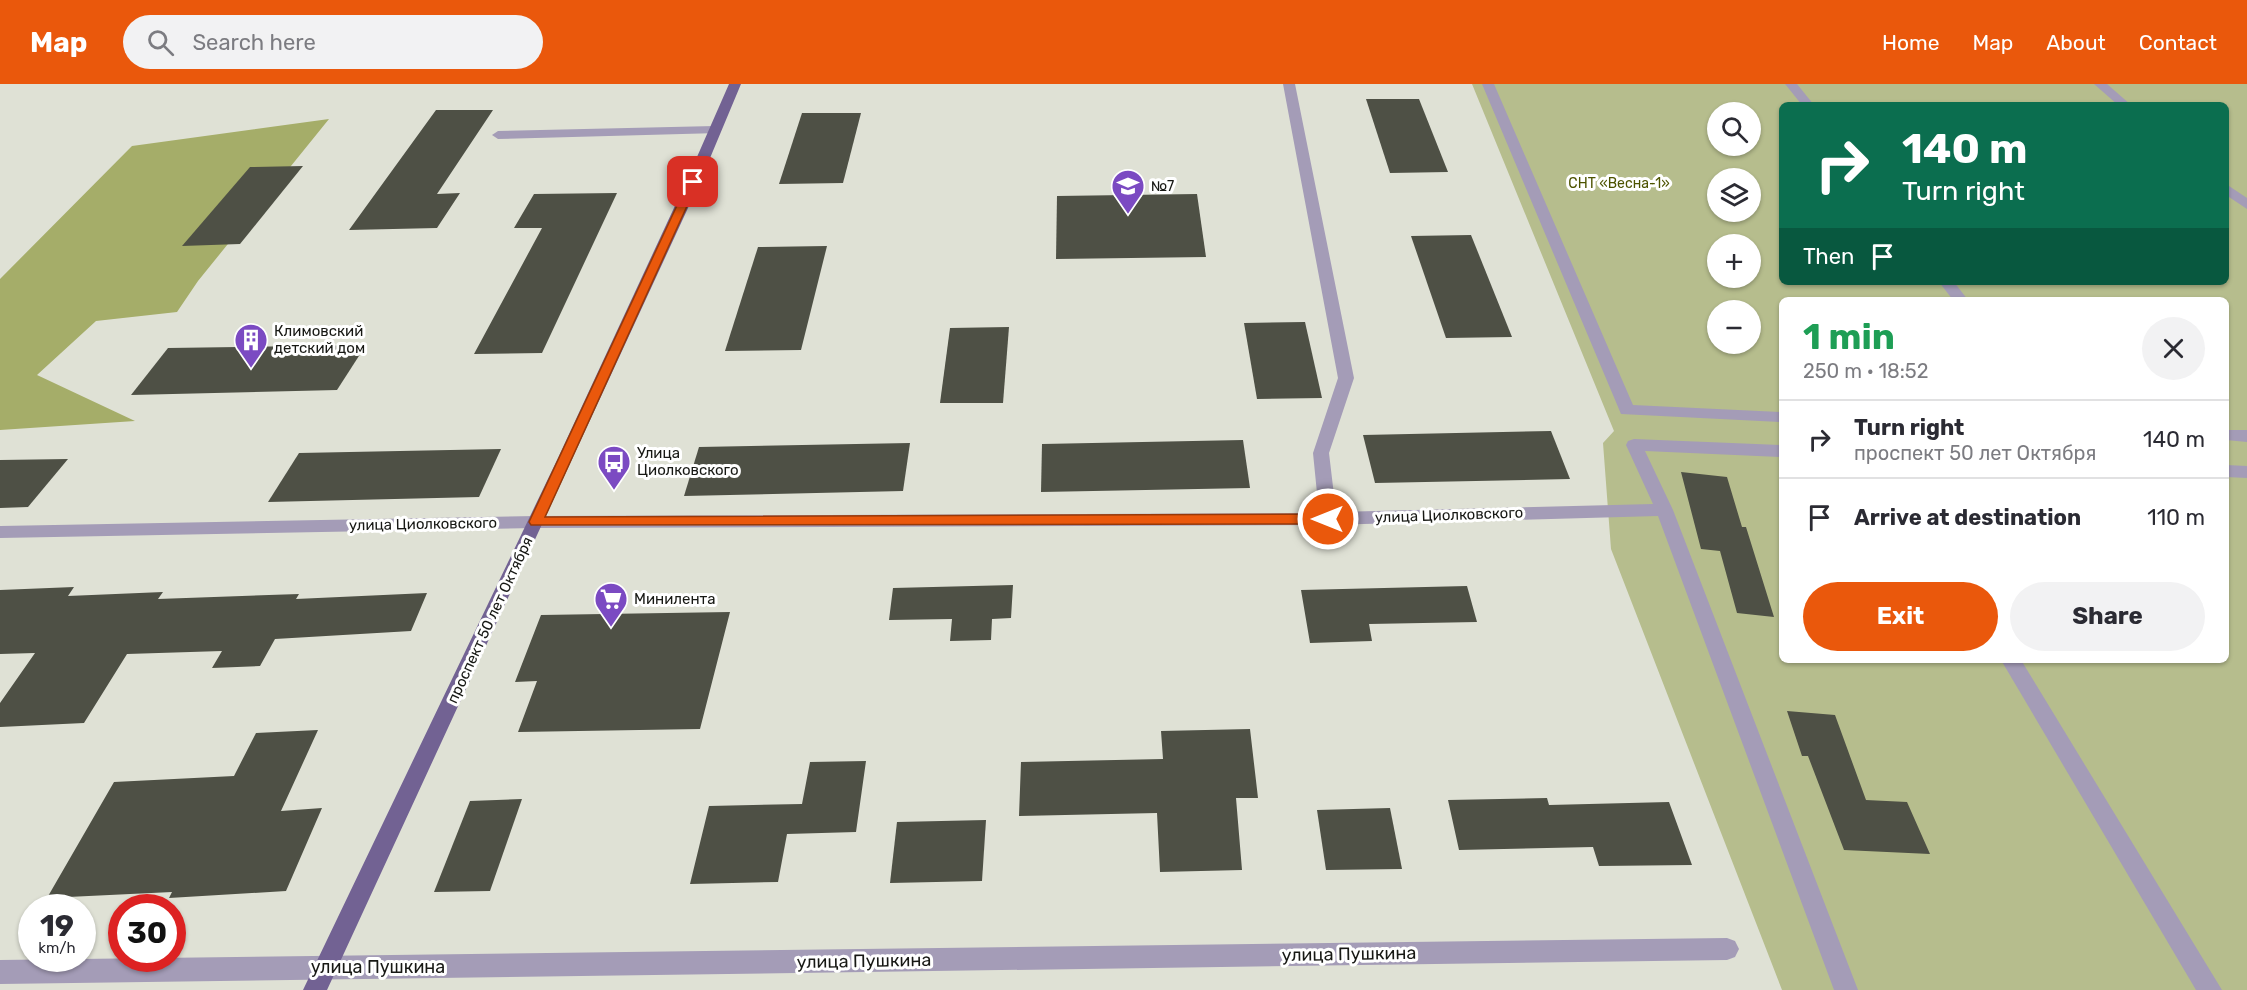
<!DOCTYPE html>
<html lang="en">
<head>
<meta charset="utf-8">
<style>
  :root { --surface:#fff; --page:#f2f2f3; --text:#2b2b33; --muted:#7c7c81; --line:#e1e1e2; --accent:#ea580c }
  body { margin:0; font-family:Rubik,sans-serif; background:var(--page); color:var(--text); height:100vh; display:flex; flex-direction:column; font-size:22px; white-space:nowrap }
  * { box-sizing:border-box; margin:0 }
  p { font-size:20px; color:var(--muted) }
  .icon { flex:none; width:33px; height:33px; fill:none; stroke:currentColor; stroke-width:2; stroke-linecap:round; stroke-linejoin:round }
  .map { position:relative; flex:1; overflow:hidden }
  .sheet { position:absolute; left:1779px; top:213px; width:450px; height:366px; display:flex; flex-direction:column; background:var(--surface); border-radius:9px; box-shadow:0 2px 4px #0004 }
  .sheet>* { flex:none }
  .top-card { position:absolute; left:1779px; top:18px; width:450px; height:183px; border-radius:9px; box-shadow:0 2px 4px #0004; background:#0b6e4f; color:#fff; overflow:hidden }
  .fabs { position:absolute; left:1707px; top:18px; display:grid; gap:12px }
  .fabs a { display:grid; place-items:center; width:54px; height:54px; border-radius:50%; background:var(--surface); box-shadow:0 2px 4px #0004; font-size:30px }
  .speed { position:absolute; left:18px; top:810px; display:flex; gap:12px; font-size:30px; font-weight:700; text-align:center }
  .speed>* { display:grid; place-content:center; width:78px; height:78px; border-radius:50%; background:var(--surface); box-shadow:0 2px 4px #0004; line-height:1 }
  .speed small { font-size:15px; font-weight:400 }
  .speed .limit { border:9px solid #d22; background:#fff; color:#111 }
  .pin { position:absolute; display:grid; place-items:center; width:51px; height:51px; color:#fff; margin:-26px; border-radius:12px; box-shadow:0 3px 9px #0006 }
  .me { position:absolute; width:66px; margin:-33px; rotate:270deg; stroke-linejoin:round; filter:drop-shadow(0 0 4px #0008) }
  .turn { display:flex; align-items:center; gap:21px; height:126px; padding:0 24px; font-size:27px }
  .turn .icon { width:78px; height:78px; stroke-width:2.5 }
  .turn b { display:block; font-size:42px; line-height:51px }
  .then { display:flex; align-items:center; height:57px; padding:0 24px; background:#0003; gap:12px; font-size:22px }
  .round { display:grid; place-items:center; flex:none; width:63px; height:63px; border-radius:32px; background:var(--page) }
  .summary { display:flex; align-items:center; justify-content:space-between; height:102px; padding:0 24px }
  h1 { font-size:36px; font-weight:700; line-height:45px; color:#1e9e55 }
  .button { display:flex; gap:12px; margin-top:auto; padding:12px 24px }
  .button a { flex:1; height:69px; border-radius:36px; background:var(--accent); color:#fff; font-size:24px; font-weight:700; line-height:69px; text-align:center }
  .button a+a { background:var(--page); color:var(--text) }
  ul { padding:0; list-style:none }
  li { display:flex; align-items:center; gap:18px; height:78px; padding:0 24px; border-top:2px solid var(--line) }
  li div { flex:1 }
  li b { display:block; font-size:22px }
  li em { font-style:normal }
  header { display:flex; align-items:center; gap:36px; box-sizing:border-box; height:84px; padding:0 30px; background:var(--accent); color:#fff }
  header strong { font-size:28px }
  nav { display:flex; gap:33px; margin-inline-start:auto; font-size:21px }
  .search { width:420px; height:54px; background:var(--page); display:flex; align-items:center; gap:15px; box-sizing:border-box; padding:0 21px; border-radius:33px; color:var(--muted); font-size:22px }
  .map>svg:first-child { display:block }
  .green { fill:#b6bd8d; fill-rule:evenodd }
  .forest { fill:#a5ad69 }
  .building { fill:#4e5045 }
  .lines { fill:none; stroke-linecap:round; stroke-linejoin:round }
  .minor { fill:#a49cb7; fill-rule:evenodd }
  .major { fill:#726293; fill-rule:evenodd }
  .route { fill:#ea580c; stroke:#983908; stroke-width:1.5 }
  .labels { text-anchor:middle; stroke-width:6; stroke-linejoin:round; paint-order:stroke }
  .far-park-label { font-size:14px; fill:#4d5300; stroke:#fff }
  .far-poi-label { font-size:14px; fill:#171814; stroke:#fff; text-anchor:start }
  .poi-label { font-size:15px; fill:#171814; stroke:#fff; text-anchor:start }
  .street-label { font-size:15px; fill:#171814; stroke:#fff }
  .near-street-label { font-size:18px; fill:#171814; stroke:#fff }
</style>
</head>
<body>
<header>
<strong>Map</strong>
<div class="search"><svg class="icon" aria-label="search" viewBox="0 0 24 24"><circle cx="10" cy="10" r="6"/><path d="M15 15l6 6"/></svg>Search here</div>
<nav><a>Home</a><a>Map</a><a>About</a><a>Contact</a></nav>
</header>
<div class="map">
<svg width="2247" height="906" viewBox="0 0 2247 906">
  <rect width="100%" height="100%" fill="#dfe1d5"/>
  <!-- green -->
  <path class="green" d="M1472,0h775v906h-465l-171,-441 -8,-106 11,-12zM1782,21h444v177h-444zM1718,28h32v34h-32zM1718,94h32v34h-32zM1718,160h32v34h-32zM1782,216h444v360h-444zM1718,226h32v34h-32z"/>
  <!-- forest -->
  <polygon class="forest" points="329,35 198,197 177,228 96,237 37,291 135,337 0,346 0,195 132,62"/>
  <!-- building -->
  <g class="building">
    <polygon points="1366,15 1419,15 1448,88 1390,89"/>
    <polygon points="436,26 493,26 437,110 460,109 437,144 349,146"/>
    <polygon points="802,29 861,29 843,99 779,100"/>
    <polygon points="303,82 240,160 182,162 250,83"/>
    <polygon points="617,109 542,269 474,270 542,144 514,144 534,110"/>
    <polygon points="1197,110 1206,173 1056,175 1057,112"/>
    <polygon points="1471,151 1512,253 1446,254 1411,152"/>
    <polygon points="827,162 801,266 725,267 758,163"/>
    <polygon points="1305,238 1322,314 1257,315 1244,239"/>
    <polygon points="1009,243 1003,319 940,319 950,244"/>
    <polygon points="366,261 337,306 131,311 168,264"/>
    <polygon points="1551,347 1570,395 1375,399 1363,351"/>
    <polygon points="1243,356 1250,404 1041,408 1042,360"/>
    <polygon points="910,359 903,407 684,412 699,363"/>
    <polygon points="501,365 479,413 268,418 299,369"/>
    <polygon points="68,375 28,423 0,424 0,376"/>
    <polygon points="1681,388 1727,393 1742,443 1746,443 1774,533 1737,529 1720,467 1701,465"/>
    <polygon points="1013,501 1011,534 992,535 991,556 950,557 952,535 889,536 893,504"/>
    <polygon points="1467,502 1477,538 1369,540 1372,557 1310,559 1301,506"/>
    <polygon points="74,503 68,512 163,508 158,515 299,510 296,515 427,509 411,547 275,555 260,582 212,584 222,567 127,570 84,639 0,643 0,619 35,569 0,570 0,506"/>
    <polygon points="730,528 700,645 518,648 537,597 515,598 541,531"/>
    <polygon points="1787,627 1835,631 1866,716 1907,718 1930,770 1844,766 1808,672 1802,672"/>
    <polygon points="1250,645 1258,714 1236,714 1242,786 1160,788 1157,729 1019,732 1021,678 1163,675 1161,647"/>
    <polygon points="318,646 281,727 322,724 286,807 169,814 172,808 47,814 114,698 234,692 256,649"/>
    <polygon points="866,677 856,748 787,750 778,798 690,800 709,722 802,720 810,678"/>
    <polygon points="1547,714 1549,721 1669,718 1692,781 1599,782 1593,763 1459,766 1448,716"/>
    <polygon points="522,715 490,807 434,808 470,717"/>
    <polygon points="1390,724 1402,785 1326,786 1317,726"/>
    <polygon points="986,736 982,797 890,799 897,738"/>
  </g>
  <g class="lines">
    <!-- minor -->
    <g class="minor">
      <polygon points="1283,0 1295,0 1354,294 1329,369 1336,428 1653,420 1626,361 1628,357 1634,355 1782,361 1782,373 1645,367 1673,426 1858,906 1834,906 1658,432 1328,441 536,444 0,454 0,442 536,432 1319,429 1313,369 1338,294"/>
      <polygon points="1482,0 1494,0 1633,321 1782,328 1782,338 1621,330"/>
      <polygon points="1785,0 1797,0 1814,21 1802,21"/>
      <polygon points="2094,0 2107,0 2131,21 2118,21"/>
      <polygon points="715,42 719,43 721,46 719,49 498,55 492,51 498,47"/>
      <polygon points="2226,100 2247,114 2247,125 2226,111"/>
      <polygon points="1939,198 1954,198 1968,216 1953,216"/>
      <polygon points="2226,346 2247,346 2247,358 2226,356"/>
      <polygon points="2226,381 2247,382 2247,394 2226,393"/>
      <polygon points="2001,576 2021,576 2222,906 2196,906"/>
      <polygon points="1727,854 1735,857 1739,865 1735,873 1727,876 0,900 0,876"/>
    </g>
    <!-- major -->
    <polygon class="major" points="729,0 741,0 700,98 327,906 303,906 557,376 686,98"/>
  </g>
  <!-- route -->
  <polygon class="route" points="693,95 698,98 545,433 1328,430 1335,435 1328,440 531,441 529,438 688,98"/>
  <!-- icons -->
  <defs>
    <g id="school-pin" transform="scale(1.725)"><path d="M0 17L-7.5 6A9.5 9.5 0 1 1 7.5 6Z" fill="#7b4ac2" stroke="#fff"/><path d="M0-5L7-2L0 1L-7-2ZM-4 1L0 2.5L4 1V4Q0 6-4 4Z" fill="#fff"/></g>
    <g id="building-pin" transform="scale(1.725)"><path d="M0 17L-7.5 6A9.5 9.5 0 1 1 7.5 6Z" fill="#7b4ac2" stroke="#fff"/><path d="M-4-6H4V6H1V3H-1V6H-4ZM-2.5-4.3h1.7v1.8h-1.7ZM.8-4.3h1.7v1.8H.8ZM-2.5-1h1.7V.8h-1.7ZM.8-1h1.7V.8H.8Z" fill="#fff"/></g>
    <g id="bus-pin" transform="scale(1.725)"><path d="M0 17L-7.5 6A9.5 9.5 0 1 1 7.5 6Z" fill="#7b4ac2" stroke="#fff"/><path d="M-5-6H5V4H4V6H2V4H-2V6H-4V4H-5ZM-3.5-4V0h7V-4ZM-3.5 1.2v1.5H-2V1.2ZM2 1.2v1.5H3.5V1.2Z" fill="#fff"/></g>
    <g id="supermarket-pin" transform="scale(1.725)"><path d="M0 17L-7.5 6A9.5 9.5 0 1 1 7.5 6Z" fill="#7b4ac2" stroke="#fff"/><path d="M-6-5.5h2.5l.6 2H6L4.5 2H-2.5L-4.4-4H-6ZM-1.5 3.2a1.3 1.3 0 1 0 .1 0ZM3 3.2a1.3 1.3 0 1 0 .1 0Z" fill="#fff"/></g>
  </defs>
  <g fill-rule="evenodd">
    <use href="#school-pin" x="1128" y="102"/>
    <use href="#building-pin" x="251" y="256"/>
    <use href="#bus-pin" x="614" y="378"/>
    <use href="#supermarket-pin" x="611" y="515"/>
  </g>
  <g class="labels">
    <!-- far-park labels -->
    <g class="far-park-label">
      <text x="1619" y="104">СНТ «Весна-1»</text>
    </g>
    <!-- far-poi labels -->
    <g class="far-poi-label">
      <text x="1151" y="107">№7</text>
    </g>
    <!-- poi labels -->
    <g class="poi-label">
      <text x="274" y="252">Климовский<tspan x="274" dy="17">детский дом</tspan></text>
      <text x="637" y="374">Улица<tspan x="637" dy="17">Циолковского</tspan></text>
      <text x="634" y="520">Минилента</text>
    </g>
    <!-- street labels -->
    <g class="street-label">
      <text transform="translate(1449 431) rotate(-2)" y="5">улица Циолковского</text>
      <text transform="translate(423 440) rotate(-1)" y="5">улица Циолковского</text>
      <text transform="translate(490 536) rotate(-65)" y="5">проспект 50 лет Октября</text>
    </g>
    <!-- near-street labels -->
    <g class="near-street-label">
      <text transform="translate(1349 870) rotate(-1)" y="6">улица Пушкина</text>
      <text transform="translate(864 877) rotate(-1)" y="6">улица Пушкина</text>
      <text x="378" y="889">улица Пушкина</text>
    </g>
  </g>
</svg>
<div class="fabs">
<a><svg class="icon" aria-label="search" viewBox="0 0 24 24"><circle cx="10" cy="10" r="6"/><path d="M15 15l6 6"/></svg></a>
<a><svg class="icon" aria-label="layers" viewBox="0 0 24 24"><path d="M12 4l9 5-9 5-9-5zM3 14l9 5 9-5"/></svg></a>
<a>+</a>
<a>−</a>
</div>
<div class="speed"><div>19<small>km/h</small></div><div class="limit">30</div></div>
<div class="pin" style="left:693px;top:98px;background:#d93025"><svg class="icon" aria-label="arrive" viewBox="0 0 24 24"><path d="M6 21V4h12l-3 4 3 4H6"/></svg></div>
<svg class="me" style="left:1328px;top:435px" viewBox="-20 -20 40 40"><circle r="17" fill="#ea580c" stroke="#fff" stroke-width="3"/><path d="M0-11L8 9 0 5-8 9z" fill="#fff"/></svg>
<div class="top-card">
<div class="turn"><svg class="icon" aria-label="right" viewBox="0 0 24 24"><path d="M7 20v-9h11M14 6l5 5-5 5"/></svg><div><b>140 m</b>Turn right</div></div>
<div class="then">Then<svg class="icon" aria-label="arrive" viewBox="0 0 24 24"><path d="M6 21V4h12l-3 4 3 4H6"/></svg></div>
</div>
<section class="sheet">
<div class="summary"><div><h1>1 min</h1><p>250 m · 18:52</p></div><a class="round"><svg class="icon" aria-label="close" viewBox="0 0 24 24"><path d="M6 6l12 12M18 6L6 18"/></svg></a></div>
<ul>
<li><svg class="icon" aria-label="right" viewBox="0 0 24 24"><path d="M7 20v-9h11M14 6l5 5-5 5"/></svg><div><b>Turn right</b><p>проспект 50 лет Октября</p></div><em>140 m</em></li>
<li><svg class="icon" aria-label="arrive" viewBox="0 0 24 24"><path d="M6 21V4h12l-3 4 3 4H6"/></svg><div><b>Arrive at destination</b></div><em>110 m</em></li>
</ul>
<div class="button"><a>Exit</a><a>Share</a></div>
</section>
</div>
</body>
</html>
